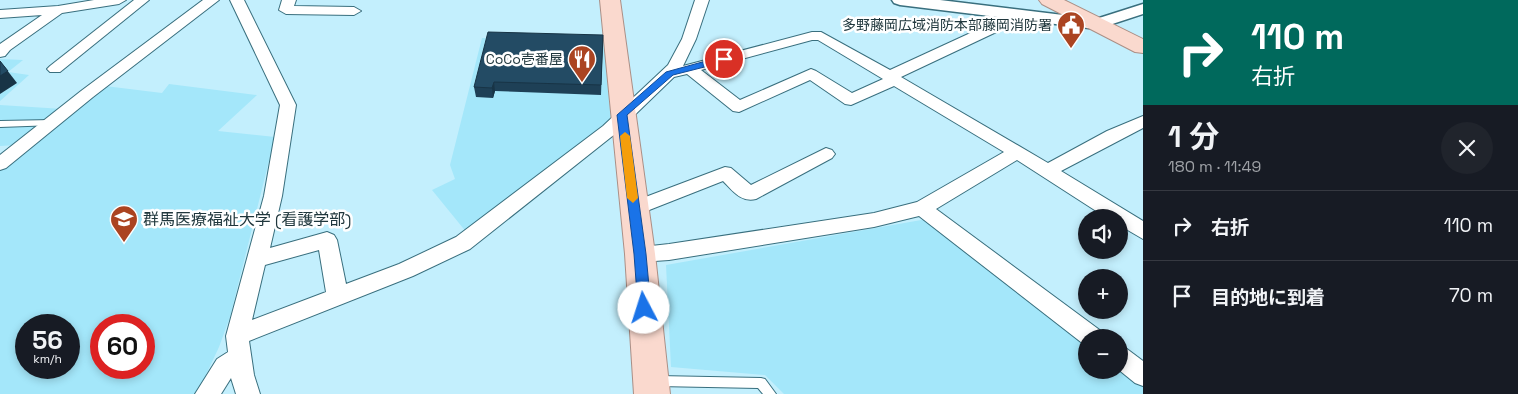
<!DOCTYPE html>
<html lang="ja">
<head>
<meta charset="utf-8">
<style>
  :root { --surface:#171b24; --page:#20242c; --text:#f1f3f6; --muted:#9ea1a6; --line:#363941 }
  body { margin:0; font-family:"Space Grotesk","Noto Sans JP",sans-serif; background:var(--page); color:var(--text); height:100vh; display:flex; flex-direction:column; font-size:19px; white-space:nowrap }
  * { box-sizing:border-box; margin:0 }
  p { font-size:16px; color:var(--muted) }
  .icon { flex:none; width:28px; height:28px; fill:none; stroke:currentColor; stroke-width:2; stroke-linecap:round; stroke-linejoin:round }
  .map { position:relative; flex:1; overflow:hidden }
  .sheet { display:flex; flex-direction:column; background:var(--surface); width:375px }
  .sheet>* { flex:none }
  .guide { background:#00695c; color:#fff; overflow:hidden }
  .buttons { position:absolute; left:1078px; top:209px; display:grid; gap:10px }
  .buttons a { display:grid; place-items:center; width:50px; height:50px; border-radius:50%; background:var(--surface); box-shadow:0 2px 8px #0003; font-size:25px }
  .speed { position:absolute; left:15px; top:314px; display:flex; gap:10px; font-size:25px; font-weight:700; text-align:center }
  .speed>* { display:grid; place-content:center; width:65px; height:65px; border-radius:50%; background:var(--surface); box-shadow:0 2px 8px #0003; line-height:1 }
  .speed small { font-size:12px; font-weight:400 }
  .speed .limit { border:8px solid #d22; background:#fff; color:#111 }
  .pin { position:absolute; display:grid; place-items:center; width:42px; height:42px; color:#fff; margin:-21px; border:2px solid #fff; border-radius:50%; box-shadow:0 1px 5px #0007 }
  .me { position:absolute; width:55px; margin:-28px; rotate:355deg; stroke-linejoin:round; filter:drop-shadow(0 0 4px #0008) }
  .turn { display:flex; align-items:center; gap:18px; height:105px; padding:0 25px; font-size:22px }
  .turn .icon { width:65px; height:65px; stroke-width:2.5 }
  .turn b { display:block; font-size:35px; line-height:42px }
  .round { display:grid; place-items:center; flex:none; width:52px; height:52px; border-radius:26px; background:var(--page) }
  .headline { display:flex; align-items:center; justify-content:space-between; height:85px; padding:0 25px }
  h1 { font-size:30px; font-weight:700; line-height:38px }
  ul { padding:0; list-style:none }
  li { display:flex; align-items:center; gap:15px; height:70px; padding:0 25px; border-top:1px solid var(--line) }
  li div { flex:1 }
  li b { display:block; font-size:19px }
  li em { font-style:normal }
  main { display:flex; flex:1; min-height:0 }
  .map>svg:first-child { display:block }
  .built { fill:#a4e7fa; fill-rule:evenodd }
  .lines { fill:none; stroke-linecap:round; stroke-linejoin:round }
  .service-casing { stroke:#396f7e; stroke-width:2 }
  .minor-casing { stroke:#396f7e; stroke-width:2 }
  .tertiary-casing { stroke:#396f7e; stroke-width:3 }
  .primary-casing { stroke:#ab8f86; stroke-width:2 }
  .service { fill:#fff; fill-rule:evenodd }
  .minor { fill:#fff; fill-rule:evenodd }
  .tertiary { fill:#fff; fill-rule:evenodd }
  .primary { fill:#fad9ce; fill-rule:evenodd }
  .wall { fill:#1e4056 }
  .shaded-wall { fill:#183446 }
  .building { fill:#234b64; stroke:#183446 }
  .route { fill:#1a73e8; stroke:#114b97 }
  .slow { fill:#f59e0b }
  .labels { text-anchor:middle; stroke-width:5; stroke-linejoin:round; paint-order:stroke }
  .far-poi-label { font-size:14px; fill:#20373d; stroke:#fff; text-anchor:end }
  .poi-label { font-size:16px; fill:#20373d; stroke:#fff; text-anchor:start }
</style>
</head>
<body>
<main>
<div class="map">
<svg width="1143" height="394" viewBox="0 0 1143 394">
  <rect width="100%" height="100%" fill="#c3effd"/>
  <!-- built -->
  <g class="built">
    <polygon points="482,38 609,42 613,119 467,233 432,190 455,179 450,165"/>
    <polygon points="0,59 23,60 8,72 29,75 0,101"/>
    <path d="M169,84l88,11 -39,36 57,6 -45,180 -11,30 -22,47h-197v-224l105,-84 57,7zM26,325h43v43h-43zM101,325h43v43h-43z"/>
    <polygon points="0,105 63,109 17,145 0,146"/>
    <polygon points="927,219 1086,338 1086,370 1119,370 1119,357 1139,371 1143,383 1143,394 784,394 765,375 671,367 666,265"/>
  </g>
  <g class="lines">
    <!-- service casing -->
    <g class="service-casing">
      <g id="service">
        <polygon points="52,120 55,121 56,123 55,125 0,127 0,121"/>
        <polygon points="658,376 761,378 765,379 776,394 763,394 758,388 658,386 654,385 652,381 654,377"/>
      </g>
    </g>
    <!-- minor casing -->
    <g class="minor-casing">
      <g id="minor">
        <polygon points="94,0 126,0 119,4 62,13 10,50 5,56 0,57 0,44 42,15 0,18 0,10 58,6"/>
        <polygon points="134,0 149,0 60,72 50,72 47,69 50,66"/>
        <polygon points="203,0 219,0 93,97 6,168 0,170 0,155 81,91"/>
        <path d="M230,0h14l52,105 -14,91 -12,52 57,-16 7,3 3,5 9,44 53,-20 57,-27 147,-111 65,-61 14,-26 13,-39h14l-13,39 -13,27 129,-34h9l69,38 126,-58h10l2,3 -2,3 -125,59 147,86 59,-32 36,-15v12l-82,43 82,50v18l-24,-14v-7h-12l-90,-58 -81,49 165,122 3,7h-18v8l-167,-130 -45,11 -205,33 -29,2 -7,-2 -3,-6 3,-6 36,-4 205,-31 43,-11 87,-50 -110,-66 -43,19 -6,-1 -35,-24 -71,32 -6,-1 -46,-37 -13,3 -59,57 -145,115 -57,27 -164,65 5,34 6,19h-24l-5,-16 -10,16h-26l22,-35 11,-7 -2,-16 38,-140 16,-91zM812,40h6l65,39 -31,14 -36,-22 -5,-2 -71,31 -39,-30zM319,250l7,42 -74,28 13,-55z"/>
        <polygon points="282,0 296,0 294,6 354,7 361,11 354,15 286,14 279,10"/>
        <path d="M826,148l6,2 3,4 -3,4 -76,41c-15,4 -24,-9 -33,-18l-89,35 -7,-2 -3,-5 3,-5 98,-37 6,1 20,17z"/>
        <polygon points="1119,346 1127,349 1143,361 1143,386 1135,383 1119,370"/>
      </g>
    </g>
    <!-- tertiary casing -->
    <g class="tertiary-casing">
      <polygon id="tertiary" points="892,0 940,0 1096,19 1143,4 1143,14 1097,29 900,5 894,3"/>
    </g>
    <!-- primary casing -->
    <g class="primary-casing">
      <g id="primary">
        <polygon points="600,0 620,0 655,254 670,394 634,394 625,254"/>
        <polygon points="1039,0 1064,0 1143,39 1143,53 1135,52 1042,4"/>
      </g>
    </g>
    <!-- service -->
    <use href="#service" class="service"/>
    <!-- minor -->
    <use href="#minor" class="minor"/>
    <!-- tertiary -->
    <use href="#tertiary" class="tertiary"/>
    <!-- primary -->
    <use href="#primary" class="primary"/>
  </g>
  <!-- wall -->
  <polygon class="wall" points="603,35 601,95 495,91 493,98 476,97 474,87"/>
  <!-- shaded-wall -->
  <g class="shaded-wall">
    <polygon points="0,61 17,83 0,94"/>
    <polygon points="494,82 495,91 493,98 492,88"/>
  </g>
  <!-- building -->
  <g class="building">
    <polygon points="488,32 603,35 601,85 494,82 492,88 474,87"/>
    <polygon points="0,61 8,71 0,76"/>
  </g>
  <!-- route -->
  <polygon class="route" points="724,56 729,59 728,61 673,75 627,115 646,254 651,308 649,312 644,314 640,312 638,308 634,254 617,115 666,72"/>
  <!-- slow -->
  <polygon class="slow" points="625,132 630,136 638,198 633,203 627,198 620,136"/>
  <!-- icons -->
  <defs>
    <g id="civic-pin" transform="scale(1.4375)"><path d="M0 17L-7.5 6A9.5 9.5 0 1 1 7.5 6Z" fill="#ab4421" stroke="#fff"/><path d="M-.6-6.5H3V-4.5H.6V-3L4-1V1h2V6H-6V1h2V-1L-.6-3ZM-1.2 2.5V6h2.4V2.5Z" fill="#fff"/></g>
    <g id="restaurant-pin" transform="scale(1.4375)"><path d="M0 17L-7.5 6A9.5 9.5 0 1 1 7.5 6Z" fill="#ab4421" stroke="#fff"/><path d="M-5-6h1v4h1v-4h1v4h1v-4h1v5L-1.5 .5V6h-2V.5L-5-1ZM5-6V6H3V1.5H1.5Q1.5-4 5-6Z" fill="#fff"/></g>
    <g id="university-pin" transform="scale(1.4375)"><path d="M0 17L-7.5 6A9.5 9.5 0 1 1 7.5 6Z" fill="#ab4421" stroke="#fff"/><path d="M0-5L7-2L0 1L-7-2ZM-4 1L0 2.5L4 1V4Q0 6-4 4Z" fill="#fff"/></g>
  </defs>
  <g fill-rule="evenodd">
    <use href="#civic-pin" x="1071" y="25"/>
    <use href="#restaurant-pin" x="582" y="59"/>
    <use href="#university-pin" x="124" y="219"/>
  </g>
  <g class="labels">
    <!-- far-poi labels -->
    <g class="far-poi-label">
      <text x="1052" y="30">多野藤岡広域消防本部藤岡消防署</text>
      <text x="563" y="64">CoCo壱番屋</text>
    </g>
    <!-- poi labels -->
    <g class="poi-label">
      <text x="143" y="225">群馬医療福祉大学 (看護学部)</text>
    </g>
  </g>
</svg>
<div class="buttons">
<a><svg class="icon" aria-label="sound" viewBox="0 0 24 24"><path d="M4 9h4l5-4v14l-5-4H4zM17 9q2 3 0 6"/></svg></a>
<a>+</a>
<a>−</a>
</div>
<div class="speed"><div>56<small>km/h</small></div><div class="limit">60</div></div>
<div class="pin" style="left:724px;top:59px;background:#d93025"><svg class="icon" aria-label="arrive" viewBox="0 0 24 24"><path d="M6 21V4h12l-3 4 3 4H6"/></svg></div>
<svg class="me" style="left:644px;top:308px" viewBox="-20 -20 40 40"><circle r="19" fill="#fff"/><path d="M0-13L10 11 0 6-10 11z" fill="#1a73e8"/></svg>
</div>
<section class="sheet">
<div class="guide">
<div class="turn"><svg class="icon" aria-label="right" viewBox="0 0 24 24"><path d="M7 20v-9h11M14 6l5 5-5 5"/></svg><div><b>110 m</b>右折</div></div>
</div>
<div class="headline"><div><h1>1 分</h1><p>180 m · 11:49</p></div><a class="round"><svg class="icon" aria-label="close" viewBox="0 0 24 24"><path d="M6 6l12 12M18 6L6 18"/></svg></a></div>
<ul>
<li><svg class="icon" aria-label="right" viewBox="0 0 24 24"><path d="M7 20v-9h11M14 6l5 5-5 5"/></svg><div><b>右折</b></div><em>110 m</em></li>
<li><svg class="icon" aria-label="arrive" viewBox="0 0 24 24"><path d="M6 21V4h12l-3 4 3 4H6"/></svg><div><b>目的地に到着</b></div><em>70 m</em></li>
</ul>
</section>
</main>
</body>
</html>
